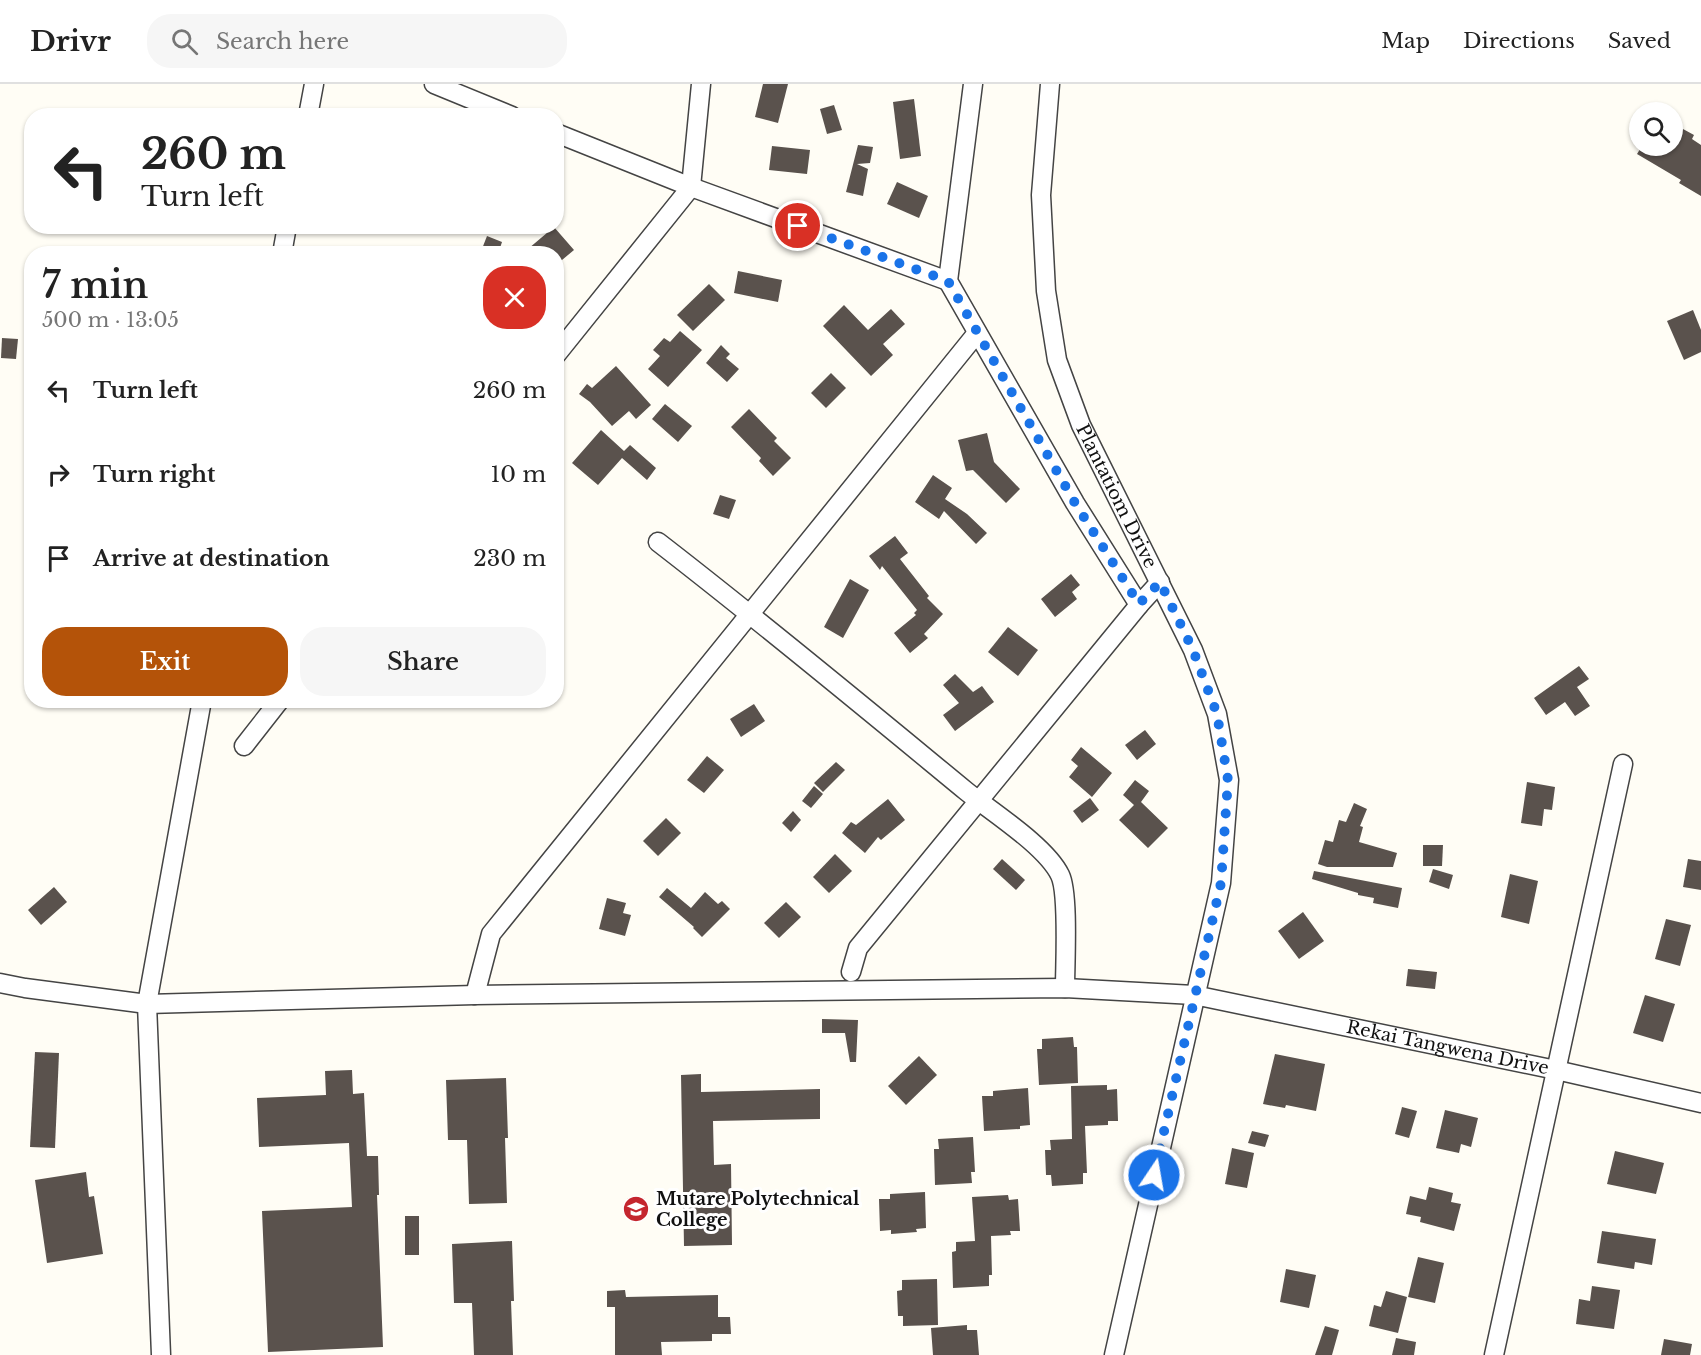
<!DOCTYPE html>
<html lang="en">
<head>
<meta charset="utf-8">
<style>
  :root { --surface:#fff; --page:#f6f6f6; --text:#222; --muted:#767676; --line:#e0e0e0; --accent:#b45309 }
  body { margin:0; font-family:"Libre Baskerville",serif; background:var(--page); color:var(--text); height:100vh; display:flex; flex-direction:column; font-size:22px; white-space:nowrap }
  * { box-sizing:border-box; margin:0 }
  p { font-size:20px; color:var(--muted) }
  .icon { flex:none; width:33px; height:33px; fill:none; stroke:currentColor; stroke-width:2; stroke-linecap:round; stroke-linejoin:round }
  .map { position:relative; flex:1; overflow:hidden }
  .sheet { position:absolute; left:24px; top:162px; width:540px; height:462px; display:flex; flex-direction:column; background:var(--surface); border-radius:24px; box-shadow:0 2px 4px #0004 }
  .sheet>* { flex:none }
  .banner { position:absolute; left:24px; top:24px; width:540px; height:126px; border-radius:24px; box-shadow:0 2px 4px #0004; background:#fff; color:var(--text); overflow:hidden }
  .tools { position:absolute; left:1629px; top:18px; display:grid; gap:12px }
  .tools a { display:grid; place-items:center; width:54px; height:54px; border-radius:50%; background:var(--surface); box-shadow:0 2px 4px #0004; font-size:30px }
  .pin { position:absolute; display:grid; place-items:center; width:51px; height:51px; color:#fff; margin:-26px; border:3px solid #fff; border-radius:50%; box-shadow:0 2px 6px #0007 }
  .me { position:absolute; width:66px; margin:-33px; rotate:12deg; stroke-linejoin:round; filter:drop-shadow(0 0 4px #0008) }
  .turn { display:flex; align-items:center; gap:21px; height:126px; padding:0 18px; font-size:27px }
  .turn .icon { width:78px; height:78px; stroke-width:2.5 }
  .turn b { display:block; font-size:42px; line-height:51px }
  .round { display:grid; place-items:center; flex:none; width:63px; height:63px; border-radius:24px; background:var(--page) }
  .summary { display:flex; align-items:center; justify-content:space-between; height:102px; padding:0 18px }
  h1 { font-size:36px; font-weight:600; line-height:45px }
  .cta { display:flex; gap:12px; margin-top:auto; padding:12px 18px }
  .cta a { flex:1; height:69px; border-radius:24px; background:var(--accent); color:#fff; font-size:24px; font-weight:600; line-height:69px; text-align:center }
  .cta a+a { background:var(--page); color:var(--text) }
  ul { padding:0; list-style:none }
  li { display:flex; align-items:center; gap:18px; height:84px; padding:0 18px }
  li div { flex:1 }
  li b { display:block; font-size:22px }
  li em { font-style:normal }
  header { display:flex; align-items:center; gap:36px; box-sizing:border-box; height:84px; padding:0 30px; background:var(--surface); border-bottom:2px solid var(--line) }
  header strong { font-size:28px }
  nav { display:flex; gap:33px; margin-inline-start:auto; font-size:21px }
  .search { width:420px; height:54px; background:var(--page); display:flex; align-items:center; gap:15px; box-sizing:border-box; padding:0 21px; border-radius:24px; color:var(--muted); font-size:22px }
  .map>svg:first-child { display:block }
  .building { fill:#5a524d }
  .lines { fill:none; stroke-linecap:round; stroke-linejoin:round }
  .minor-casing { stroke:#444; stroke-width:21 }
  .minor { stroke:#fff; stroke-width:18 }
  .route { stroke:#1a73e8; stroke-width:10; stroke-dasharray:0 18 }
  .labels { text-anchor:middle; stroke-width:6; stroke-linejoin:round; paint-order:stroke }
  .street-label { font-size:18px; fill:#111; stroke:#fff }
  .poi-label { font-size:18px; font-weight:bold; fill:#111; stroke:#fff; text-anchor:start }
</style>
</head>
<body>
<header>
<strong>Drivr</strong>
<div class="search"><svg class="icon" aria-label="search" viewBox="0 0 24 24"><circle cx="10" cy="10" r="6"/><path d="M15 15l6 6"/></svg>Search here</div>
<nav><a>Map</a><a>Directions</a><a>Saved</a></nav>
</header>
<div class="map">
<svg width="1701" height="1271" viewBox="0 0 1701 1271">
  <rect width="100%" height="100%" fill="#fffdf5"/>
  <!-- building -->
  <g class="building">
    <polygon points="763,0 788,0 778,39 755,33"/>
    <polygon points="914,15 921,72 900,75 893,18"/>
    <polygon points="834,21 842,46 827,50 820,25"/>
    <polygon points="1672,39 1694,51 1692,55 1701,61 1701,112 1679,99 1681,96 1637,70 1642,62 1672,62"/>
    <polygon points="858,61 873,63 870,79 857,80 868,85 863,112 846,108"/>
    <polygon points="772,62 810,66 807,90 769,86"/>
    <polygon points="897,98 928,112 919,134 887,120"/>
    <polygon points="554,143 574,166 556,181 556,170 522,170"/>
    <polygon points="487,152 502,158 498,170 480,170"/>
    <polygon points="738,187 782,196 778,218 734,209"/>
    <polygon points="709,200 725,216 693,247 677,231"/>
    <polygon points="844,221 868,246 891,225 905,240 883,260 893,271 871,292 823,242"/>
    <polygon points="1693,226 1701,246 1701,268 1684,276 1667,237"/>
    <polygon points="680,247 702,266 668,303 648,285 660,272 653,266 664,254 670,258"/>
    <polygon points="2,254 18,255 16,275 1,274"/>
    <polygon points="721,261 730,270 726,274 739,285 727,298 706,279"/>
    <polygon points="616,282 651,321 636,335 629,327 612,342 590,318 579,310 587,300 592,304"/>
    <polygon points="831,289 846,304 826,324 811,309"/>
    <polygon points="665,320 692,342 678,358 652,335"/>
    <polygon points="749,325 777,354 774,357 791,374 773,392 759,377 761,374 731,343"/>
    <polygon points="601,346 624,367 630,361 656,384 647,396 622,374 598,401 572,379"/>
    <polygon points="987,349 994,378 1020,405 1006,419 973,386 966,387 958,356"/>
    <polygon points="933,391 952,404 945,415 967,430 987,449 976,460 944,427 939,435 915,418"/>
    <polygon points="720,411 736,416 729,435 713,430"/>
    <polygon points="895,452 908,469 900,475 929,512 927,514 943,530 924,550 928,554 910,569 894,549 916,531 914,529 917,526 882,482 880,486 869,472"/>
    <polygon points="1071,490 1080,501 1072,508 1077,515 1055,533 1041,515"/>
    <polygon points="850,495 869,506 843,554 824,543"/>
    <polygon points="1008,543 1038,566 1018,592 988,568"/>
    <polygon points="1579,582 1589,595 1577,603 1590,622 1575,632 1565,618 1546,631 1534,614"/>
    <polygon points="955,590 973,608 982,602 994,618 955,647 943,631 959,619 943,601"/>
    <polygon points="754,620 765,637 741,653 730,635"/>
    <polygon points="1145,646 1156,660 1137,676 1125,661"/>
    <polygon points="1081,663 1112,689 1092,713 1069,693 1078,682 1071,676"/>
    <polygon points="707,672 724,686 704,709 687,696"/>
    <polygon points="836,678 845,686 823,708 814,699"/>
    <polygon points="1135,696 1149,707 1141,718 1168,744 1148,764 1119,736 1134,721 1123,711"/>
    <polygon points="1527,698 1555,703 1552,726 1544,725 1542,742 1521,739"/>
    <polygon points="814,702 823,710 811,724 802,717"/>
    <polygon points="1090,714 1099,726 1082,739 1073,727"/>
    <polygon points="888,715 905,736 881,756 878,753 865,769 842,749 851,738 856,741"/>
    <polygon points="1354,719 1367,725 1360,742 1363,743 1359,758 1397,769 1393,783 1327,783 1318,780 1325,756 1333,758 1339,736 1346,738"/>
    <polygon points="793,727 801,736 791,748 782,739"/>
    <polygon points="666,734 681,749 658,772 643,757"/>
    <polygon points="1423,761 1443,761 1442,782 1423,782"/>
    <polygon points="835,770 852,787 829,809 813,793"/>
    <polygon points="1002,775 1025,796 1016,806 993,785"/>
    <polygon points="1688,775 1701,777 1701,806 1683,803"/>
    <polygon points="1433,785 1453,791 1449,805 1429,798"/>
    <polygon points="1314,787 1402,804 1398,824 1373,819 1374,814 1358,811 1358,809 1312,795"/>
    <polygon points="1510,790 1538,797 1529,840 1501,833"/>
    <polygon points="54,803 67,818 41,841 28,826"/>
    <polygon points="667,804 691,824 705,808 718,820 722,817 730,825 702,853 693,844 694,843 659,813"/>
    <polygon points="607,814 626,819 623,829 631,831 625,852 599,845"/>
    <polygon points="786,818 801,833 779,854 764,839"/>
    <polygon points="1303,828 1324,857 1299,875 1278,847"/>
    <polygon points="1666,835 1691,841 1680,882 1655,875"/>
    <polygon points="1408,885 1437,888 1435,905 1406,902"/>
    <polygon points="1645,911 1675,920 1663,958 1633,949"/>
    <polygon points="822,935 858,936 856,978 850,978 845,949 822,949"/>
    <polygon points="1073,953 1074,963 1077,963 1078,999 1039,1001 1037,965 1042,965 1042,955"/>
    <polygon points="35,968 59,969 55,1064 30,1063"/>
    <polygon points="1275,970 1325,980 1316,1027 1286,1021 1285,1024 1263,1020"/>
    <polygon points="919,972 937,991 906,1021 888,1002"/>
    <polygon points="352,986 353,1010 364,1009 367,1072 378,1072 379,1111 377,1111 383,1263 268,1268 262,1127 352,1123 349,1059 259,1063 257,1014 326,1011 325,987"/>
    <polygon points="701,990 701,1008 820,1005 820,1035 713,1037 714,1081 731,1080 732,1161 684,1162 681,991"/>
    <polygon points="506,994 508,1054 505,1054 507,1119 469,1120 467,1056 448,1056 446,996"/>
    <polygon points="1107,1001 1107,1006 1117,1005 1118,1037 1108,1037 1108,1041 1085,1042 1087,1089 1083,1089 1083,1100 1052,1102 1051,1091 1046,1091 1045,1066 1051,1066 1050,1056 1072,1055 1071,1002"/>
    <polygon points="1028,1004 1030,1041 1020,1042 1020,1045 984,1047 982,1012 993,1012 993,1007"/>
    <polygon points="1402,1023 1417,1027 1409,1054 1395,1050"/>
    <polygon points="1445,1026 1478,1034 1471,1063 1461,1060 1459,1069 1436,1064"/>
    <polygon points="1252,1047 1269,1051 1265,1063 1248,1059"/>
    <polygon points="973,1053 975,1088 971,1088 972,1099 935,1101 934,1065 939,1065 938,1055"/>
    <polygon points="1232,1064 1254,1069 1247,1104 1225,1100"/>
    <polygon points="1615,1067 1664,1079 1656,1110 1607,1100"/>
    <polygon points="86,1088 89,1113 94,1112 103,1170 47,1179 35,1096"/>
    <polygon points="1429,1103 1453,1109 1451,1118 1461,1120 1454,1147 1420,1138 1421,1133 1406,1130 1410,1112 1426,1116"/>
    <polygon points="925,1108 926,1144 916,1145 917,1148 891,1150 891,1146 880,1147 879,1115 890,1115 890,1110"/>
    <polygon points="1008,1111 1009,1116 1018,1115 1020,1147 1010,1147 1011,1151 991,1152 992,1191 989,1191 989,1202 953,1204 952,1168 956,1167 956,1158 975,1157 972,1113"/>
    <rect x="405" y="1132" width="14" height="39"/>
    <polygon points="1602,1147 1656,1155 1652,1181 1635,1178 1634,1185 1597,1179"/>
    <polygon points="512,1157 514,1217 511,1217 513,1271 474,1271 472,1219 454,1219 452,1160"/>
    <polygon points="1418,1173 1444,1179 1435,1219 1408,1213"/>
    <polygon points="1286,1185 1316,1191 1309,1224 1280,1218"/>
    <polygon points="937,1195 938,1241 903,1242 903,1232 898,1232 897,1207 902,1206 902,1196"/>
    <polygon points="1592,1202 1620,1206 1614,1245 1576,1240 1579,1215 1590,1217"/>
    <polygon points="625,1206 626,1213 718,1211 718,1233 730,1233 731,1250 712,1250 712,1257 661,1258 662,1271 615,1271 615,1223 607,1223 607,1207"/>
    <polygon points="1386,1207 1407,1213 1398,1249 1369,1242 1374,1221 1381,1223"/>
    <polygon points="967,1241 967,1246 977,1246 979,1271 933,1271 931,1244"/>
    <polygon points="1325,1242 1339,1246 1332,1271 1315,1271"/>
    <polygon points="1396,1254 1416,1258 1414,1271 1392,1271"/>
    <polygon points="1664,1255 1692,1260 1690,1271 1661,1271"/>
  </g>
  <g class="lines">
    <!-- minor casing -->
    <g class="minor-casing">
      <g id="minor">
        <polyline points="434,0 512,32"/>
        <polyline points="973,0 948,197 1075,419 1139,521 1160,498"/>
        <path id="s1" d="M1050,0l-9,111 5,96 11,69 24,65 112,225 24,64 12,66 -8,103 -107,472"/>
        <polyline points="308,32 314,0"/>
        <polyline points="556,49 691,103 948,197"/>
        <polyline points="282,170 287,142"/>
        <polyline points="556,271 691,103 701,0"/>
        <path d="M658,458c105,81 206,165 308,249 26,21 80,55 94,84 9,18 5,89 5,113"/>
        <polyline points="244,662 280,616"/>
        <polyline points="851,888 858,864 1139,521"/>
        <path id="s2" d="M0,899l25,5 122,16 328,-9 590,-7 129,7 362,75 145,33"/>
        <polyline points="475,911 491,850 977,249"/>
        <polyline points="161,1271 147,920 202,616"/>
        <polyline points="1494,1271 1623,680"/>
      </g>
    </g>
    <!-- minor -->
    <use href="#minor" class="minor"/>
  </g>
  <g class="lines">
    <!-- route -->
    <polyline class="route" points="798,142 948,197 1075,419 1139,520 1160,498 1193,566 1217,630 1228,696 1221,799 1154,1091"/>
  </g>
  <!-- icons -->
  <defs>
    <g id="university-disc" transform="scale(1.35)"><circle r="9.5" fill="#c4262e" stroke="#fff"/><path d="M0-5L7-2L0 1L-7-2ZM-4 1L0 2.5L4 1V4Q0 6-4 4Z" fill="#fff"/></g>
  </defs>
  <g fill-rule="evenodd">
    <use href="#university-disc" x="636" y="1125"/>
  </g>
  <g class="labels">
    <!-- street labels -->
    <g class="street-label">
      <text dy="6" stroke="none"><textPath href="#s1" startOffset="426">Plantatiom Drive</textPath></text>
      <text dy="6" stroke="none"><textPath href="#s2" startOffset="1455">Rekai Tangwena Drive</textPath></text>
    </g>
    <!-- poi labels -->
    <g class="poi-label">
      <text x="656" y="1121">Mutare Polytechnical<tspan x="656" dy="21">College</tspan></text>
    </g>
  </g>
</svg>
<div class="tools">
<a><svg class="icon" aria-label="search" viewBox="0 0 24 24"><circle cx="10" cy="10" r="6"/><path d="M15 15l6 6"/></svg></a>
</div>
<div class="pin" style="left:798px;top:142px;background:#d93025"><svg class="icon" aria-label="arrive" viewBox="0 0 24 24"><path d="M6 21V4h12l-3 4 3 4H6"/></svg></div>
<svg class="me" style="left:1154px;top:1091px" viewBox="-20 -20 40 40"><circle r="17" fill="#1a73e8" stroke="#fff" stroke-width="3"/><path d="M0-11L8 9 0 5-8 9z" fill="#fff"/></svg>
<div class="banner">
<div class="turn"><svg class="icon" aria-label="left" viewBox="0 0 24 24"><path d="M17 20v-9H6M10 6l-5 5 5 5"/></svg><div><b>260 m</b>Turn left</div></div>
</div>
<section class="sheet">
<div class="summary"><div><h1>7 min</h1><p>500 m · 13:05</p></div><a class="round" style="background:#d93025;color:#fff"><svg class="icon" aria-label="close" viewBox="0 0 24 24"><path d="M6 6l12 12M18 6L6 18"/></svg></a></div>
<ul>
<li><svg class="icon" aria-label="left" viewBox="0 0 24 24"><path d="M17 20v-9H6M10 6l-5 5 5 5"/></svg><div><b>Turn left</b></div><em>260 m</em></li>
<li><svg class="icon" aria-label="right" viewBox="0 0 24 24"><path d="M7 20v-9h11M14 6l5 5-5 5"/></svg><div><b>Turn right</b></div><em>10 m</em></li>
<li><svg class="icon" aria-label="arrive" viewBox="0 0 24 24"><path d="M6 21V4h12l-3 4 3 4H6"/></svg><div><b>Arrive at destination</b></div><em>230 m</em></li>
</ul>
<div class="cta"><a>Exit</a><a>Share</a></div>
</section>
</div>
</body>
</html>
